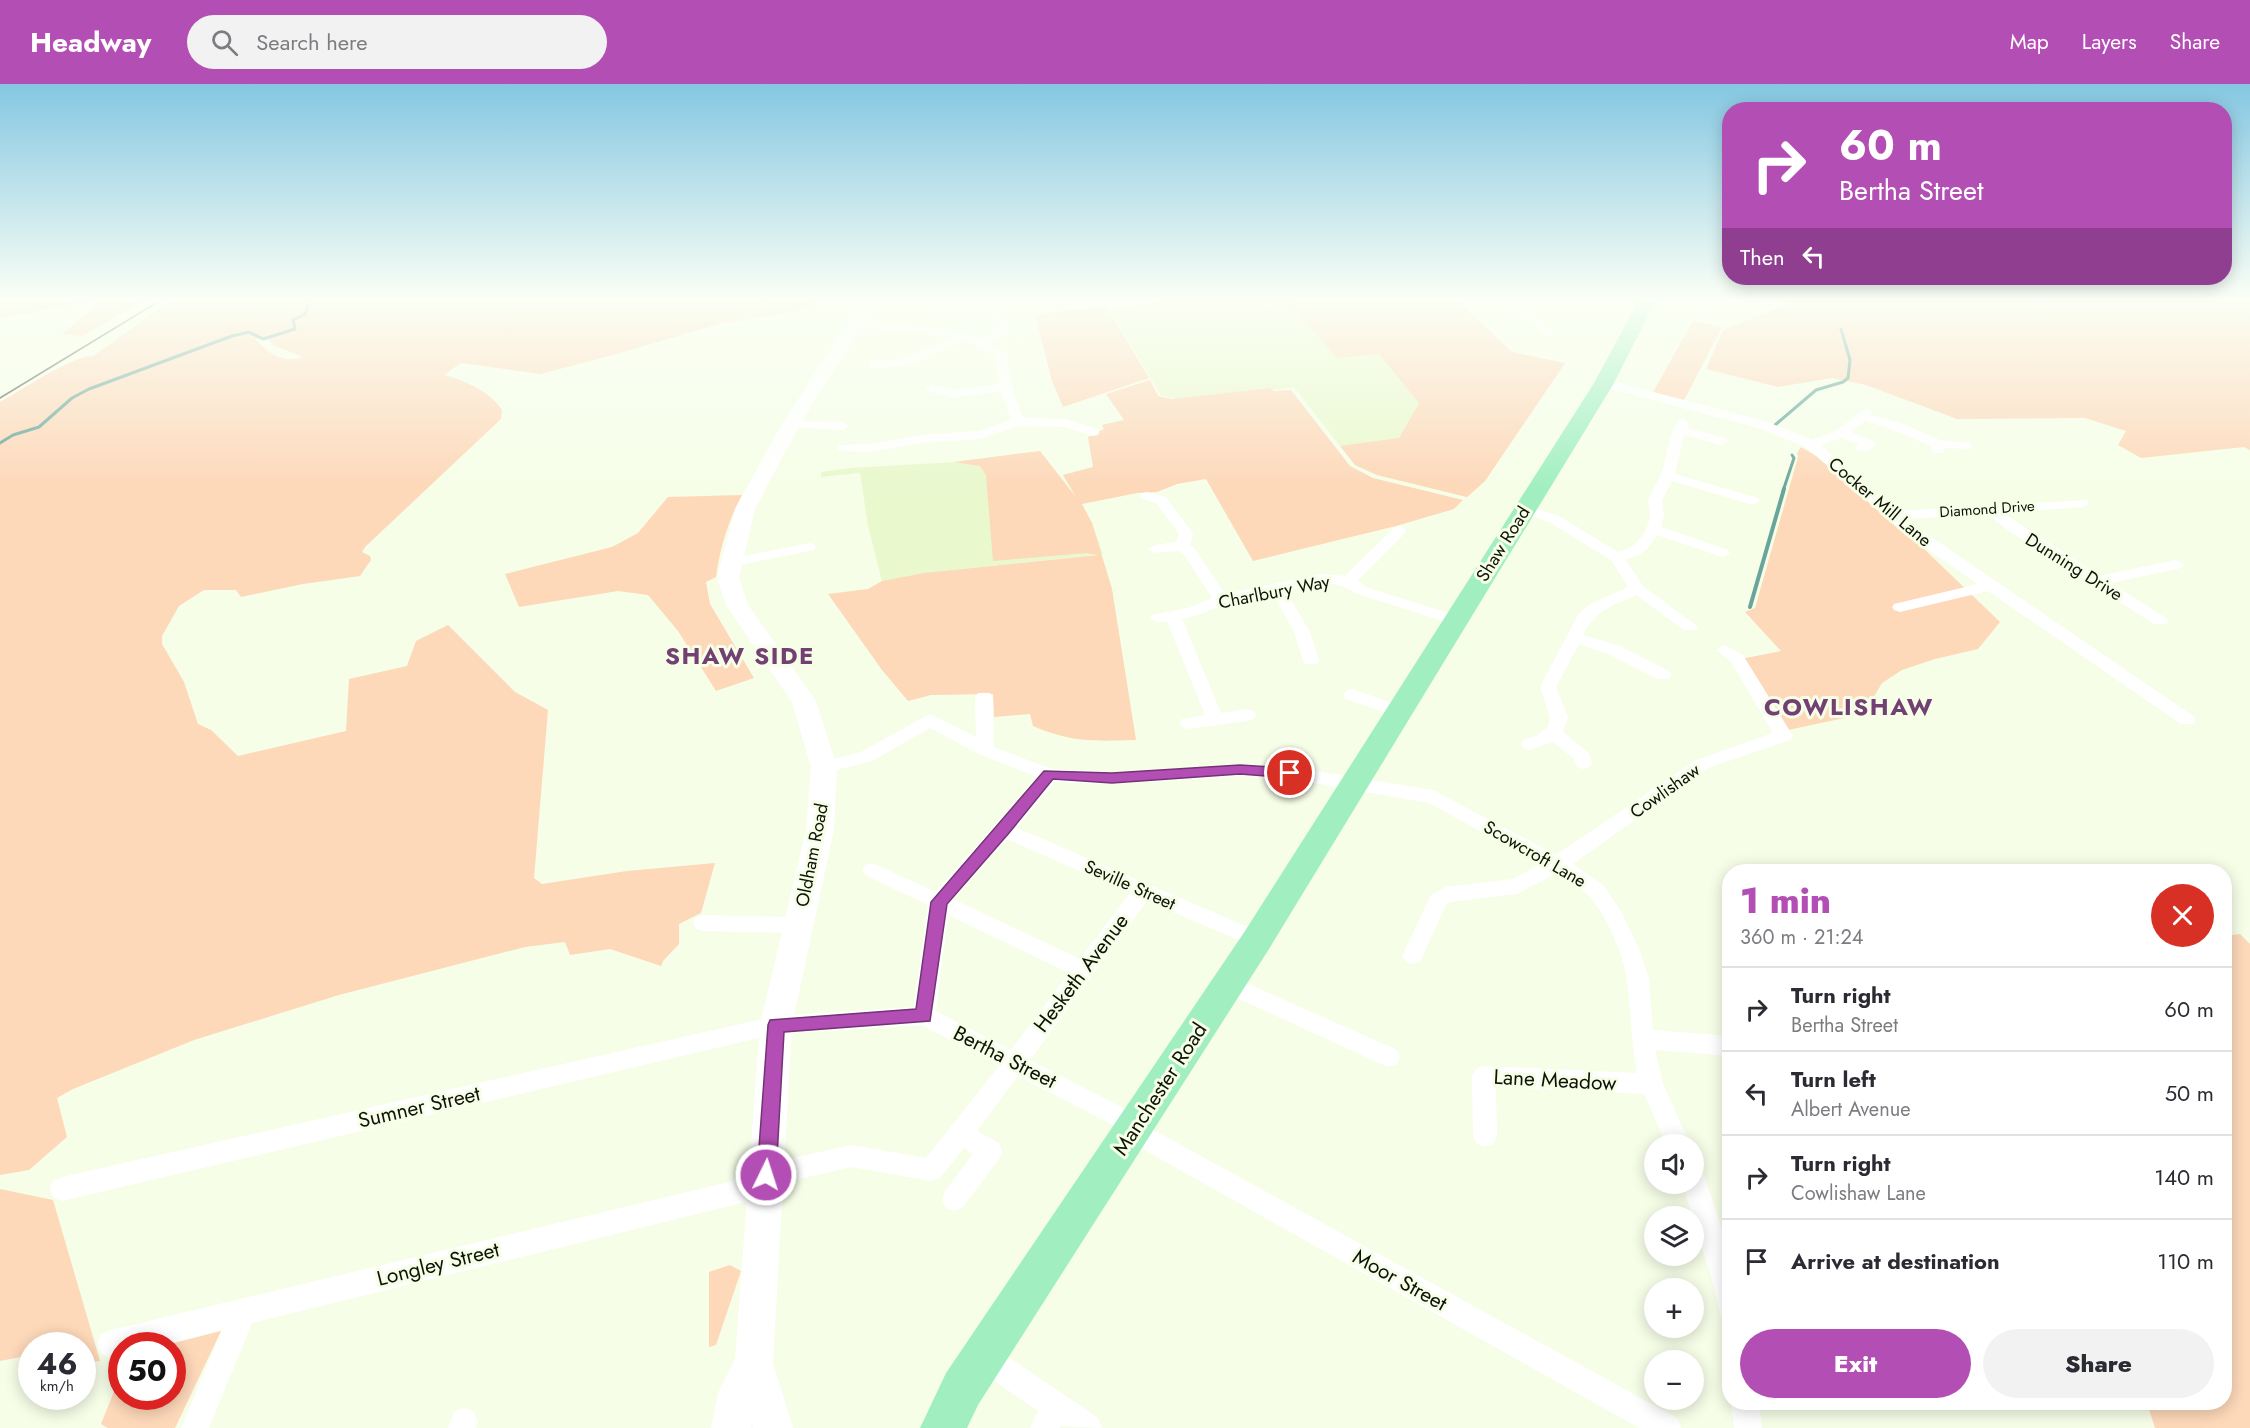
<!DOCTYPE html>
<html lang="en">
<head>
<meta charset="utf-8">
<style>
  :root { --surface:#fff; --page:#f2f2f3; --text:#2b2b33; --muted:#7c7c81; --line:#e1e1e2; --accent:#b34eb4 }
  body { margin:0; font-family:Jost,sans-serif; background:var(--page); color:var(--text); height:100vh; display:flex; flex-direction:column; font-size:22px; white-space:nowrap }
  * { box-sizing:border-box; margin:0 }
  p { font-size:20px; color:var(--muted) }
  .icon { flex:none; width:33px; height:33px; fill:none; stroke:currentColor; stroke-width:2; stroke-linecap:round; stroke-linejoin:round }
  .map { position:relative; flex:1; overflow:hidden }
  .side { position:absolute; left:1722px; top:780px; width:510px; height:546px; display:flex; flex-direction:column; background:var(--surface); border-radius:24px; box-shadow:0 3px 15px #0003 }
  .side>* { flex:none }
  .banner { position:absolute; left:1722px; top:18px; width:510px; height:183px; border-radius:24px; box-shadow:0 3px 15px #0003; background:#b34eb4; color:#fff; overflow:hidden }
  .buttons { position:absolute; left:1644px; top:1050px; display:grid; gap:12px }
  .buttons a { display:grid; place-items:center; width:60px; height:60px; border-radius:50%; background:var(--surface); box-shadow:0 3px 15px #0003; font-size:30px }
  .speed { position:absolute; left:18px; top:1248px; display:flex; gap:12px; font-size:30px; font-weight:700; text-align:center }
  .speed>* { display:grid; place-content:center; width:78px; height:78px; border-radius:50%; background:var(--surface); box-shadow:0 3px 15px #0003; line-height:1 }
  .speed small { font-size:15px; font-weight:400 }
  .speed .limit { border:9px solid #d22; background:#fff; color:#111 }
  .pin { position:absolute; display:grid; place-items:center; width:51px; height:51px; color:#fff; margin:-26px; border:3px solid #fff; border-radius:50%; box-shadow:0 2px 6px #0007 }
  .me { position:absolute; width:66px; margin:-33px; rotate:4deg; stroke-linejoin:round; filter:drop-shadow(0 0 4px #0008) }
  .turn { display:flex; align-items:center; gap:21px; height:126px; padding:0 18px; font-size:27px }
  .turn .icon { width:78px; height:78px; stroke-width:2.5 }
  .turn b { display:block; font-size:42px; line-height:51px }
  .then { display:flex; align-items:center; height:57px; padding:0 18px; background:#0003; gap:12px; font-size:22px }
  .round { display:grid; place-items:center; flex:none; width:63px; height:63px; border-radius:32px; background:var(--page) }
  .head { display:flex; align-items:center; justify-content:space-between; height:102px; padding:0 18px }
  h1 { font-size:36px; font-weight:800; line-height:45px; color:var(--accent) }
  .button { display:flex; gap:12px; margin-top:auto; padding:12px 18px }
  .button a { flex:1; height:69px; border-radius:36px; background:var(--accent); color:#fff; font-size:24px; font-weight:800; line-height:69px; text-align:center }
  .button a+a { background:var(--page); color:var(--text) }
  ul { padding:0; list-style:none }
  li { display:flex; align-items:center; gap:18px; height:84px; padding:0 18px; border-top:2px solid var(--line) }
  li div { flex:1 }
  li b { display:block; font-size:22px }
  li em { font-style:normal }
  header { display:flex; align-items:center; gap:36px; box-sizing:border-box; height:84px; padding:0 30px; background:var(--accent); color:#fff }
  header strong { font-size:28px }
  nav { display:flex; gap:33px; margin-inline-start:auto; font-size:21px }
  .search { width:420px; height:54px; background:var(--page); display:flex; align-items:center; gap:15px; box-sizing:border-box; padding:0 21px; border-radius:33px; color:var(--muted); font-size:22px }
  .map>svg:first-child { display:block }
  .built { fill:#e9f8cd }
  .green { fill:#fdd8b9; fill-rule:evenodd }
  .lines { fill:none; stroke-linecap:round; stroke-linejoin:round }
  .stream-far1 { stroke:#69a59a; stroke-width:3 }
  .stream { stroke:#69a59a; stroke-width:4 }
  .minor { fill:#fff; fill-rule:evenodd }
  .secondary { fill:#fff; fill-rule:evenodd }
  .primary { fill:#a1efc1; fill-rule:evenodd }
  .tram { stroke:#565b4c; stroke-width:1.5 }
  .route { fill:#b34eb4; stroke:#743375; stroke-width:1.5 }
  .labels { text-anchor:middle; stroke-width:6; stroke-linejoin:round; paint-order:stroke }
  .far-street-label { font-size:15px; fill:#0f1307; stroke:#f6fee8 }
  .street-label { font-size:18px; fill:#0f1307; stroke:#f6fee8 }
  .near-street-label { font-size:21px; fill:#0f1307; stroke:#f6fee8 }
  .district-label { font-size:24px; font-weight:bold; letter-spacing:1.5px; fill:#724072; stroke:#f6fee8 }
</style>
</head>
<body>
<header>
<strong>Headway</strong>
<div class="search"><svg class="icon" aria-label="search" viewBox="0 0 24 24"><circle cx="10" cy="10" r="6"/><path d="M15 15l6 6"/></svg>Search here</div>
<nav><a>Map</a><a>Layers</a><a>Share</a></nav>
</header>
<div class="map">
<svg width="2250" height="1344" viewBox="0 0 2250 1344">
  <rect width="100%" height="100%" fill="#f6fee8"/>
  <!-- built -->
  <g class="built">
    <polygon points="1171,216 1457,216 1512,268 1565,279 1485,397 1467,413 1377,391 1355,381 1294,303 1273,306 1268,304 1177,315 1161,311 1109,225"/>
    <polygon points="1040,367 1092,439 1103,470 924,489 882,497 868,442 860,389 821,393 821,388 852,384 954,378"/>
  </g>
  <!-- green -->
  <g class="green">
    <polygon points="0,216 85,216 87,218 0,234"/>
    <polygon points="94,216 145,216 82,252 62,250 87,230 96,220"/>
    <path d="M172,216h650l-23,11 -80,13 -102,30 -77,20 -79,-11 -17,12c20,5 47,17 58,35l-1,9 -136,128 -3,5 8,4 1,4 -11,16 -57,8 -62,13 -5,-7h-32l-25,16 -17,30v8l22,38 14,42 13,6 27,26 108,-25 3,-52 58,-13 9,-25 32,-16 67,67 33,18 -14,168 8,6 85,-13 88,-8 -14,50 -22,11v20l-16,17 -2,5 -51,-17 -40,6 -5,-13 -40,5 -186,48 -145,45 -121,49 -16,9 10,39 -38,33 -29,5v-773c20,-11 73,-47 93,-46zM269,252v4l4,5 30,12c-17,7 -36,-3 -47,-18z"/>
    <polygon points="1287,216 1457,216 1512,268 1565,279 1485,397 1467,413 1377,391 1355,381 1340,362 1399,354 1419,319 1379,270 1337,274"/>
    <polygon points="1799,216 2250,216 2250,366 2244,363 2141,374 2118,361 2126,347 2085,334 1957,335 1866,301 1832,294 1778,303 1706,285 1723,246"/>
    <polygon points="1106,222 1149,294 1063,323 1052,297 1036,235 1038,230"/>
    <polygon points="1693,237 1722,243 1683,318 1652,310"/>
    <path d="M1150,296l8,16 14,3 97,-11 5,3 17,-1 59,76 23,12 90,22 -9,9 -58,17 -143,35 -47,-82 -29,5 -20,8 -20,1 -55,11 10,19 20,66 24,151c-41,1 -63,3 -103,-14l-3,-12 -36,3 -1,-23 -62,1 -23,6 -26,-31 -54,-76 40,-5 14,-8 42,-8 174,-18 -12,-2 -93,8 -7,-86 -6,-9 -26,-4 86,-11 36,46 -13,-22 30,-8 -5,-30 16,-8 -2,-4 22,-5 -18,-26z"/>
    <polygon points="1801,363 1823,376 1896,438 2000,538 1978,565 1935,575 1902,586 1882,599 1867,624 1849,633 1788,646 1741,575 1781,567 1745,528 1755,524 1798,373 1797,369"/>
    <path d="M742,411c-14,27 -22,52 -26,82l-10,5 4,22 44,74 -38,13 -38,-60 -30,-36 -30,-4 -99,16 -14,-33 107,-27 26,-14 30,-36z"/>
    <polygon points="2240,850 2250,860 2250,1344 2155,1344 2147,1319 2224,1318 2224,852"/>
    <polygon points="0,1105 53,1116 100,1277 83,1279 82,1262 32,1262 31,1271 0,1277"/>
    <polygon points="730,1181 741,1187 716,1261 709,1263 709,1188"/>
    <polygon points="221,1247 175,1344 108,1344 101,1340 121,1290 122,1312 172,1312 172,1262 166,1261"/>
  </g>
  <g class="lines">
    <!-- stream-far1 -->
    <g class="stream-far1">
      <polyline points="1775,341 1816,306 1843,298 1848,294 1850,276 1841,245"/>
      <polyline points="0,359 13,351 39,343 72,314 89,305 232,252 249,248 263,255 295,245 293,236 305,230 310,216"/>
      <polyline points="1783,407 1794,374 1792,371"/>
    </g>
    <!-- stream -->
    <polyline class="stream" points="1750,523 1784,405"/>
    <!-- minor -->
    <g class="minor">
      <path d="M921,216l36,4 36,-4c-17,15 -55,15 -72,0z"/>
      <polygon points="1504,216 1516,216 1556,250 1554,252 1546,252"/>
      <polygon points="1682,216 1702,218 1729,216 1701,225"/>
      <path d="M992,221l4,1 15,23 -19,15 15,10 5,33 11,31 42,1 33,10 1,3 -1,3 -5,1 -29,-9 -45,-1 -39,13 -60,4 -48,9 -33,-1 -2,-3 2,-3 33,-1 48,-9 58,-4 33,-11 -10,-29 -48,7 -26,-7 -2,-3 6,-4 22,6 46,-6 -4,-28 -30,-16 -55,25 -37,3 -4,-1v-6l35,-2 49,-22 -42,-6 -57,-3 -6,-3 6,-3c44,2 88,1 129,17l16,-11 -12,-20z"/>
      <path d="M1604,295l164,43 44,18 25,-10 29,-22 6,4 -2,3 31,8 39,17 30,3 2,3 -2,3 -25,-1 -2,5h-10l-2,-7 -40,-17 -26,-8 -14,11 23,9 2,3c-5,6 -12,9 -19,7l-2,-3 4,-4 -18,-6 -20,7 75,66 191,-11 2,3 -2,3 -5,1 -79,6 97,63 76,-16 5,2 3,3 -3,3 -70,15 55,35 2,3 -2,3h-12l-145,-93 -22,-17 -82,5 288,197 3,4 -3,4h-12l-193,-133 -88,21 -6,-2 -2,-3 2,-3 84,-20 -77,-53 -95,-84 -48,-19 -158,-42v-6z"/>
      <path d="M1683,335l6,4 -2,5 39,10 2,3 -7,4 -37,-10 -9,39 83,24 2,3 -7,4 -81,-24 -10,19 2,15 -3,12 67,23 2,3 -7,4 -66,-22c-8,15 -16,21 -32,24l18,27 55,41 -2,3h-12l-48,-35c-25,11 -40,15 -53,40l37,11 49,25 2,4 -2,4h-12l-49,-25 -29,-10 -23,43 12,30 -5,15 26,21 3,10 -3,4 -6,2 -6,-2 -3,-8 -21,-17 -23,8 -6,-2 -3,-4 3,-4 12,-4 12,-9 2,-10 -10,-30 38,-72 11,-10 39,-18 -17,-27 -62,-38 -29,-10 -2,-3 7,-4 34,11 59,36c18,-4 29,-18 32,-36 0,-6 -3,-12 -1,-18 3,-7 8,-14 11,-21 7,-13 8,-54 23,-58z"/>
      <polygon points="791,336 843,338 849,342 843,346 786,343 785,340 786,337"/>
      <path d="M1147,408l19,5 27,37 -3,11 4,3 31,46 97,-20 23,2 50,-49 5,-1 7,4 -2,3 -47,47 7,7 96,30 2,3 -8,5 -6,-2 -94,-30c-20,-16 -45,-7 -69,-2l24,41 9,28 -2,4h-12l-2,-4 -9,-28 -21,-38 -48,10 -27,11 -16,4 39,94 26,-4 6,2 3,4 -3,4 -6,2 -59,8 -6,-2 -3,-4 3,-4 23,-4 -38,-94 -9,2 -8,-5 2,-3 36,-7 24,-10 -28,-44 -5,-3 -24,2 -7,-4 7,-4 21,-3 3,-8 -23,-31 -14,-4 -2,-3 2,-3z"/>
      <polygon points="809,459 814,460 816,463 814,466 730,483 723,479 730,475"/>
      <path d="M1724,561l19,10 50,81 -3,4 -82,28 -135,96 31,22 17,25 19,40 9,28 4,51 77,6v20l-75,-6 8,34 27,60h-24l-22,-50 -148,-7 1,49 -4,8 -8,3 -8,-3 -4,-8 -1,-60 4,-7 8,-3 153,7c-6,-31 -6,-61 -10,-92 -2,-24 -21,-66 -37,-84 -9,-10 -22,-18 -33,-24l-40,21 -67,8 -4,3 -26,57 -7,2 -7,-2 -4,-6 29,-61 15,-8 67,-8 27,-15 -111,-61 -139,-24 -50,-3 -128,8 -58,-2 -37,46 247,106 3,6 -3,6 -7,2 -110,-47 -117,159 99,51 4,7 -1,3 9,2 536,295 4,10h-42l-514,-289 -4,-8 1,-3 -9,-3 -95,-49 -41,55 22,12 3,8 -3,8 -36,48 -9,4 -9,-4 -3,-8 3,-8 28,-37 -9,-6 -24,30 -9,3 -80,-14 -73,17 -3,9 -9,4 -514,126 -43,105h-28l41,-98 -62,16h-38v9l-11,3 -10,-4 -4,-10 4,-10 10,-4 643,-154 3,-9 9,-3 85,-19 75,13 73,-92 -77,-41 -146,9 -714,167 -9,-4 -3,-8 3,-8 9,-4 714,-161 138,-9 14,-102 -63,-30 -3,-5 3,-5 7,-2 64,29 101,-115 -58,-23 -49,-26 -58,33 -48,12 -6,-2 -3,-4 3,-4 43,-11 69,-38 46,23 -1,-40 3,-4h12l3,4 1,50 57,22 61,3 128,-8 50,3 143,23 123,65 140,-95 77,-27 -42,-71 -15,-12zM1007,755l123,54 -50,66 -127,-60zM948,831l121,58 -58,77 -75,-39z"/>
      <polygon points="1352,605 1404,623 1407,627 1404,631 1398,633 1346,615 1343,611 1346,607"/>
      <polygon points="703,831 797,833 804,835 807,841 804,847 797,849 703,847 696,845 693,839 696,833"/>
      <polygon points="1228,891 1397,966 1400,973 1397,980 1389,983 1381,980 1220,906 1217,900 1220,894"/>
      <polygon points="1694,1085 1703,1089 1706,1097 1730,1169 1730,1236 1721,1232 1711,1192 1682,1100 1694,1100"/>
      <polygon points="984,1259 994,1263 1098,1334 1102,1344 1061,1342 1059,1344 1030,1344 1038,1327 974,1283 970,1273 974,1263"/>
      <polygon points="1731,1318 1759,1318 1762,1344 1734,1344"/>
      <polygon points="464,1324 474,1328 478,1338 476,1344 448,1344 454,1328"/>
    </g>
    <!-- secondary -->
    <polygon class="secondary" points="866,216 881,216 861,243 800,340 755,425 739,494 748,521 816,617 837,683 834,746 792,941 773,1279 793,1344 753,1344 752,1341 751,1344 711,1344 718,1309 735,1275 760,941 806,746 811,683 792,618 726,521 717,494 735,425 782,340 846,241"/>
    <!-- primary -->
    <polygon class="primary" points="1639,216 1656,216 1614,299 1269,865 978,1321 967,1344 920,1344 946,1289 1245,847 1594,299"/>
    <!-- tram -->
    <polyline class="tram" points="0,314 161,216"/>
  </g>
  <!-- sky -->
  <linearGradient id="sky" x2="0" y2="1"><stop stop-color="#84c7e2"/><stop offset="0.53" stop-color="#fbfff5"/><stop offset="1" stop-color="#fbfff5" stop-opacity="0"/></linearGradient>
  <rect width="2250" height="405" fill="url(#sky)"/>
  <!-- route -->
  <polygon class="route" points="1240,681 1290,684 1297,689 1290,694 1240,690 1112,699 1053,695 1009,749 947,820 930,937 784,948 776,1091 773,1097 766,1100 760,1097 757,1091 768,941 770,936 916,925 931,818 1044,687 1112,689"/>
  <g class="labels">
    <!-- far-street labels -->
    <g class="far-street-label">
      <text transform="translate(1987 425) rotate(-4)" y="5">Diamond Drive</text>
    </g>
    <!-- street labels -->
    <g class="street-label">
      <text transform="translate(1880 418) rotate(40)" y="6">Cocker Mill Lane</text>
      <text transform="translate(1503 460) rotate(-58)" y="6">Shaw Road</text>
      <text transform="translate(2074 483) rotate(32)" y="6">Dunning Drive</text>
      <text transform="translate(1274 508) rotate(-11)" y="6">Charlbury Way</text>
      <text transform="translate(1665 707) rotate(-35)" y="6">Cowlishaw</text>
      <text transform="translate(1535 770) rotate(30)" y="6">Scowcroft Lane</text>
      <text transform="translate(812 771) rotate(-79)" y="6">Oldham Road</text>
      <text transform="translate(1130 801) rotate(24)" y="6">Seville Street</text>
    </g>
    <!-- near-street labels -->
    <g class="near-street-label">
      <text transform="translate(1081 889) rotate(-53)" y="7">Hesketh Avenue</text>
      <text transform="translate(1005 973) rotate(27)" y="7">Bertha Street</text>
      <text transform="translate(1555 996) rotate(3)" y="7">Lane Meadow</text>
      <text transform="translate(1160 1005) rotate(-57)" y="7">Manchester Road</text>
      <text transform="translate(419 1023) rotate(-13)" y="7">Sumner Street</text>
      <text transform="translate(438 1180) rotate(-14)" y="7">Longley Street</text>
      <text transform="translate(1400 1196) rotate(29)" y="7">Moor Street</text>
    </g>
    <!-- district labels -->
    <g class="district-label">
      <text x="740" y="580">SHAW SIDE</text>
      <text x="1849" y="631">COWLISHAW</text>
    </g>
  </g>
</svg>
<div class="buttons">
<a><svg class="icon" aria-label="sound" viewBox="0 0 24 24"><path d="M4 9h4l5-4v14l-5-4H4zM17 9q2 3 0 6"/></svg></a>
<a><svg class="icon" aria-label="layers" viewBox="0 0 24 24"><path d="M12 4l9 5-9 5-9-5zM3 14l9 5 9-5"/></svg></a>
<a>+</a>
<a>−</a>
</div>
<div class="speed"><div>46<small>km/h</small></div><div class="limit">50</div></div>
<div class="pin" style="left:1290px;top:689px;background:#d93025"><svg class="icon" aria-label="arrive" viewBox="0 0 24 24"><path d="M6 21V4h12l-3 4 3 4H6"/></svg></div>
<svg class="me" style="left:766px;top:1091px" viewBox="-20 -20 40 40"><circle r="17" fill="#b34eb4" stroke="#fff" stroke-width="3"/><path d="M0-11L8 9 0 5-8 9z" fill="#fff"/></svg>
<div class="banner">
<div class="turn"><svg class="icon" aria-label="right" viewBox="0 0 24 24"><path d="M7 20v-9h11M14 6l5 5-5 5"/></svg><div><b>60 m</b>Bertha Street</div></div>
<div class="then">Then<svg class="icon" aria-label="left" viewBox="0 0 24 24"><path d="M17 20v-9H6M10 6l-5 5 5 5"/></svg></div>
</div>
<section class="side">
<div class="head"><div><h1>1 min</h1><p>360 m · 21:24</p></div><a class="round" style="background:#d93025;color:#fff"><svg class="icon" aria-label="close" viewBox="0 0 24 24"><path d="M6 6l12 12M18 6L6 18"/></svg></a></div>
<ul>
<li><svg class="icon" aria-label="right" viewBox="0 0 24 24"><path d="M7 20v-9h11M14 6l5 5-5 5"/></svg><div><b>Turn right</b><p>Bertha Street</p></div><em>60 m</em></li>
<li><svg class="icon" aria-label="left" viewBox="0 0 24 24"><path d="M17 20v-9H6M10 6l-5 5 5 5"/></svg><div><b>Turn left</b><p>Albert Avenue</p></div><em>50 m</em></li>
<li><svg class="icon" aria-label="right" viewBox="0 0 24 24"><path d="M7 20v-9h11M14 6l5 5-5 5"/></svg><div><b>Turn right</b><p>Cowlishaw Lane</p></div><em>140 m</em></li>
<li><svg class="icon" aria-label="arrive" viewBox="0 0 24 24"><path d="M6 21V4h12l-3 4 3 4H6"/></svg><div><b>Arrive at destination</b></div><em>110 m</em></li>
</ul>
<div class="button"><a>Exit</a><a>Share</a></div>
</section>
</div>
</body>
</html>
